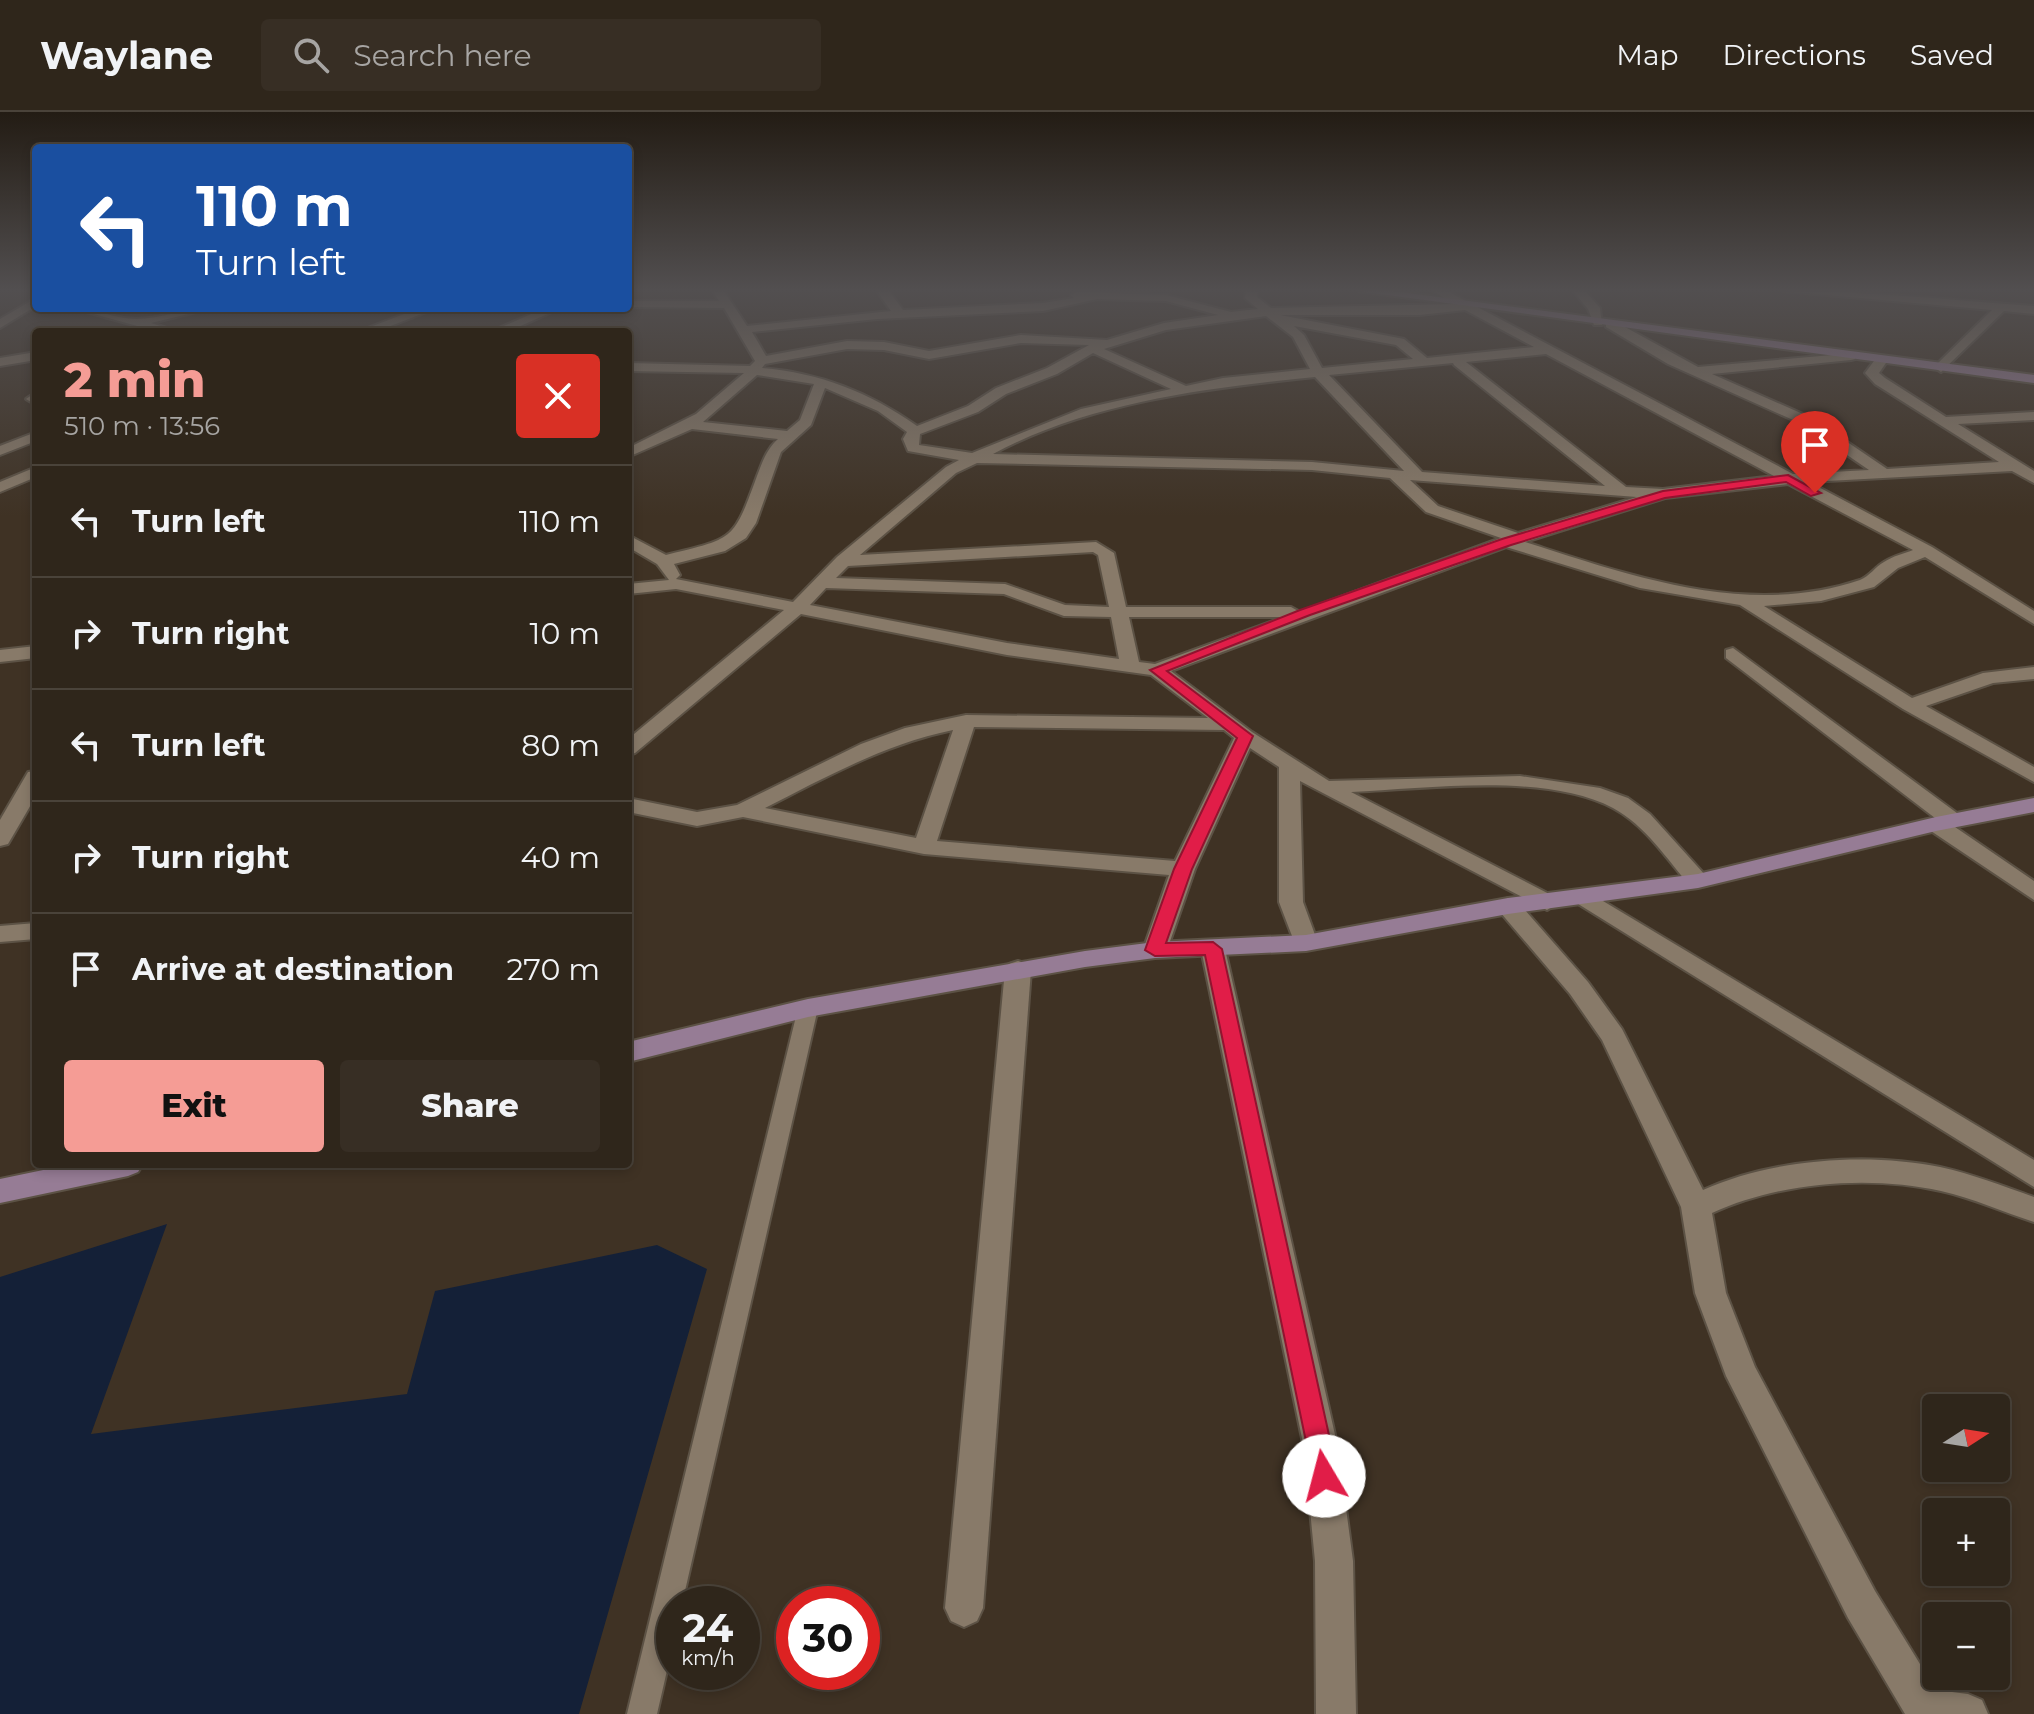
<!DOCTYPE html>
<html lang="en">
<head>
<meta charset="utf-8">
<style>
  :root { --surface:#2f261b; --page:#372e24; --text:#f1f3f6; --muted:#a7a5a3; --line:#4a433a; --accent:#f59c95 }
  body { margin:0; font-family:Montserrat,sans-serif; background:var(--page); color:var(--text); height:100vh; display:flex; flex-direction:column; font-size:30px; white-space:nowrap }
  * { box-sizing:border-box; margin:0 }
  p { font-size:26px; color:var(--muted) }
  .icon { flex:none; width:44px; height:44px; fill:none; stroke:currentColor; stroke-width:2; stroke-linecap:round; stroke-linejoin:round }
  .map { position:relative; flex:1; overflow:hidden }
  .side { position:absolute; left:32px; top:216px; width:600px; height:840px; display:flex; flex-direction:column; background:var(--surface); border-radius:8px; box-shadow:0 4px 12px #0003,0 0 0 2px var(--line) }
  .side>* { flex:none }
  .top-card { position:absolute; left:32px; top:32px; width:600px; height:168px; border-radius:8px; box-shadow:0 4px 12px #0003,0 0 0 2px var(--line); background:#1a4fa0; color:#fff; overflow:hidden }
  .needle { width:52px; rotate:78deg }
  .fabs { position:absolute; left:1922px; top:1282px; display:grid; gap:16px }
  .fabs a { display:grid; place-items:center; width:88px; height:88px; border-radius:8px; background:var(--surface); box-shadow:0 4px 12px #0003,0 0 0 2px var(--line); font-size:40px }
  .speed { position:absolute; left:656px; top:1474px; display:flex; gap:16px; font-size:40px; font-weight:700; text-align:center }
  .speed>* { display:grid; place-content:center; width:104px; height:104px; border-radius:50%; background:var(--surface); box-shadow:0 4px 12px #0003,0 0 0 2px var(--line); line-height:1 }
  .speed small { font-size:20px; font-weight:400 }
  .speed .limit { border:12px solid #d22; background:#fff; color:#111 }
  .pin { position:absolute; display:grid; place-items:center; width:68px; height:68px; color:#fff; margin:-82px -34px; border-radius:50% 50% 50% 0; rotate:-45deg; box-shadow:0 0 8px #0007 }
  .pin .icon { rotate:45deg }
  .me { position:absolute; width:88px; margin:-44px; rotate:352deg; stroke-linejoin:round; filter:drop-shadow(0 0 6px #0008) }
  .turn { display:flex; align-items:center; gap:28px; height:168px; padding:0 32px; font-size:36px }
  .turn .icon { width:104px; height:104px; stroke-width:2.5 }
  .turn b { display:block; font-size:56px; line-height:68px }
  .round { display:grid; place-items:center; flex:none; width:84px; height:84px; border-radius:8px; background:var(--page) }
  .summary { display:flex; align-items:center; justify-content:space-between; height:136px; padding:0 32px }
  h1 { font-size:48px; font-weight:800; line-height:60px; color:var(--accent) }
  .button { display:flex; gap:16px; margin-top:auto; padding:16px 32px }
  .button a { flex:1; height:92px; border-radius:8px; background:var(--accent); color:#111; font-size:32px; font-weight:800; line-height:92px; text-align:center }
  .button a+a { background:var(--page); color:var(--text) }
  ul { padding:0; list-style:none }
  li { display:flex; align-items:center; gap:24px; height:112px; padding:0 32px; border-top:2px solid var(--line) }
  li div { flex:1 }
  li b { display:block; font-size:30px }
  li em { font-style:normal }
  header { display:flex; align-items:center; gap:48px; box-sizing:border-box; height:112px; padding:0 40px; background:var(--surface); border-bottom:2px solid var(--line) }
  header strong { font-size:38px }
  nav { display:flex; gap:44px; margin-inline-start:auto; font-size:28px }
  .search { width:560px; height:72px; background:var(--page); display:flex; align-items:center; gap:20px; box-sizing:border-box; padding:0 28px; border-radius:8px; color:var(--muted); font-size:30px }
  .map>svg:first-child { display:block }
  .water { fill:#142037 }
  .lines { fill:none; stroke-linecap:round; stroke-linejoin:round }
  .lane-casing { stroke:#5c5245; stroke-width:4 }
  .street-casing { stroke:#5c5245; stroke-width:4 }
  .secondary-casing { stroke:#5c5245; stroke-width:4 }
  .lane { fill:#887a69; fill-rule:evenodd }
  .street { fill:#887a69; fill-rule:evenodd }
  .secondary { fill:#967c95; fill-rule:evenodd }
  .route { fill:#e11d48; stroke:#92132f; stroke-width:2 }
</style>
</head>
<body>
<header>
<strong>Waylane</strong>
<div class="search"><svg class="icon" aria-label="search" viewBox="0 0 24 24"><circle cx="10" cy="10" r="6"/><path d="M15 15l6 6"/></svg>Search here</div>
<nav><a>Map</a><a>Directions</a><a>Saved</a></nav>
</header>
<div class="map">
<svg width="2034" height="1602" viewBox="0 0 2034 1602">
  <rect width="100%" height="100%" fill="#3f3224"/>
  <!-- water -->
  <polygon class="water" points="167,1112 91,1322 407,1282 435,1179 657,1133 707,1157 579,1602 0,1602 0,1165"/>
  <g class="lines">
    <!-- lane casing -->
    <g class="lane-casing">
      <polygon id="lane" points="808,889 815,891 818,896 682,1492 674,1492 674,1528 657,1602 627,1602 798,896 801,891"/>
    </g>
    <!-- street casing -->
    <g class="street-casing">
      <g id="street">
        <path d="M713,179h11l23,35 144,-15 -14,-20h12l14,19 140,-7 31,-5 -3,-3 6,-3 89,3 65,17 27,-3 -13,-11 1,-7h12l-1,6 14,11 183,-4 -21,-13h14l346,183 76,-4 -67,-46 -134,-60 -62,-37v-6h8l84,46 157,-14v6l-4,1 -139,14 100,44 75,51 112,-7 -124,-78 -10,-11 12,-16 11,3 -9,13 6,5 61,39 88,-5v8l-76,4 76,47v12l-22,-12 -203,11 123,65 102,64v13l-109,-67 -27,11 -24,19 -53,14 -57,5 148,92 71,-25 51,-6v12l-41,4 -67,23 108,61v15l-131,-73 -163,-104 -100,-17 -134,-41 -335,124 81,61 77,49 191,-5 80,12 28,10 22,16 56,62 4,5 -4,5h-16c-23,-27 -45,-61 -77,-78 -69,-36 -186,-19 -262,-16l204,105 4,5 -12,8 -247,-129 3,121 15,41 -3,6h-18l-18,-47v-135l-29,-19 -55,121 -28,81 -3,6h-18l-3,-6 26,-75 -245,-21 -181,-37 -46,9 -69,-14v-14l69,14 40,-7 124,-61 44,-16 61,-13 242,3 -57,-43 -144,-20 -206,-41 -166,139 -7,2v-16l156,-129 -108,-21 -48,5v-10l41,-4 -12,-16 -29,-17v-12l38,20c68,-17 67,-13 91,-79 6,-15 9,-26 21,-37l-86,-10 -64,28v-9l68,-34 48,-41 -116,-2v-8l122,3 5,-5 -31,-53 -96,-1v-6h91zM1097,187l69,2 52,14 -54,8 -57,17 -86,-5 -92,16 -45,-9 -37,-1 -81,15 -14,-24 125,-13 166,-8zM1465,198l69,37 -107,11 -23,-19 -124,-24h139zM1266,204l27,21 17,32 -87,9 -37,8 -82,-37 62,-19zM1294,214l102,19 17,14 -91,9 -18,-33zM1021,231l68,2 -42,23 -51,20 -28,18 -51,20c-48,-34 -97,-53 -155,-58l3,-4 82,-15 37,1 45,9zM1093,241l78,36 -90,20 -109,44 -53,-8 1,-11 58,-22 28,-18 51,-20zM1546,242l228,122 -111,13 -37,-2 -160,-125zM1453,251l1,2 151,121 -183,-14 -93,-97zM757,263l57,9 -14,36 -13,11 -84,-9zM1315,265l89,94 -92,-9 -319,-8c97,-52 214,-66 322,-77zM825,276l53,23 29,21 -4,7 5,12 51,9 -13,7 -109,90 -44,45 -117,-23 4,-4 -6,-11 51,-13 21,-13 10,-15 25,-71 30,-27zM977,351l335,7 78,8 36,34 75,26 -201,74 -9,-5h-165l-12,-54 -18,-11 -236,13 96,-82zM1410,368l227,17 -119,36 -80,-27zM1788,372l125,66c-10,4 -20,6 -29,12 -9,5 -14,14 -24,18 -112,38 -228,-4 -335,-38l140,-44zM1093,440l5,3 11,52 -44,-2 -60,-21 -169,-6 12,-12zM826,476l178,6 60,22 47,1 8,42 -112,-16 -197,-38zM1129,505h155l-129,47 -16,-2zM974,615l250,3 10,8 -59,123 -238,-20zM953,618l-37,108 -151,-30c61,-31 120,-64 188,-78z"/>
        <polygon points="1573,179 1585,179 1600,196 1602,213 1594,213 1588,197"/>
        <path d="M1783,179c84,0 167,9 251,15v8l-30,-3 -63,61 -6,-4 1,-3 56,-55z"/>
        <polygon points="36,186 36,194 0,216 0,207"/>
        <path d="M72,196c22,0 43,11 64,11 24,0 51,-11 77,-11l-62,15 28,9h-20z"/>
        <polygon points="420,196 437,196 375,220 357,220"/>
        <polygon points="545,196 561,196 507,220 490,220"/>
        <polygon points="36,240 36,248 0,254 0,246"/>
        <polygon points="36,280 36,293 26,287"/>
        <polygon points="36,320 36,329 0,343 0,334"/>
        <polygon points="36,355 36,365 0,380 0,370"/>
        <polygon points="36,534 36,546 0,550 0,538"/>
        <polygon points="1733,536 1961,704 1964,709 1955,715 2034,769 2034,788 1928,717 1925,712 1935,706 1726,546 1726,538"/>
        <polygon points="36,659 36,684 8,732 0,734 0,708 28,660"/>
        <polygon points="1583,777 2034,1048 2034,1075 1575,790 1571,785"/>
        <path d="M1508,786l8,2 72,82 34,47 81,161c69,-31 163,-38 237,-23 32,7 63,19 94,30v25c-31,-10 -61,-24 -93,-31 -72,-16 -162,-9 -229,22l14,80 29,74 120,224 61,99 32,4 14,6 6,14h-83l-57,-96 -122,-242 -31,-83 -14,-86 -79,-167 -32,-46 -70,-82 -4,-6z"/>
        <polygon points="36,811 36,827 0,830 0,814"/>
        <polygon points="1213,829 1222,831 1225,837 1338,1336 1353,1449 1356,1602 1316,1602 1315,1449 1304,1336 1201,837 1204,831"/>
        <polygon points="1018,849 1027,852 1031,858 983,1496 977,1509 964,1515 951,1509 945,1496 1005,858 1009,852"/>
      </g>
    </g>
    <!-- secondary casing -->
    <g class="secondary-casing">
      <g id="secondary">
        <polygon points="1358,179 1392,179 2034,263 2034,271"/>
        <polygon points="2034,686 2034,700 1936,719 1698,776 1508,802 1306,839 1155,846 1085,855 808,905 628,950 628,930 808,887 1085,839 1155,830 1306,823 1508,786 1698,762 1936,705"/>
        <polygon points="72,1052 143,1052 138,1060 128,1064 0,1091 0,1067"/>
      </g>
    </g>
    <!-- lane -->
    <use href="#lane" class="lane"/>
    <!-- street -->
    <use href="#street" class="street"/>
    <!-- secondary -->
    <use href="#secondary" class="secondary"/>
  </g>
  <!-- sky -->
  <linearGradient id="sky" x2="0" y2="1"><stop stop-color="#231c14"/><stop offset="0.44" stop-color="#524f50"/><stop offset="1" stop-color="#524f50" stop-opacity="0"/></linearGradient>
  <rect width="2034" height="404" fill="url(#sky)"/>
  <!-- route -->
  <polygon class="route" points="1788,363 1821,381 1811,384 1786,370 1665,386 1511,433 1310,503 1167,559 1253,624 1192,757 1166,831 1213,830 1222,837 1338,1364 1334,1373 1324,1377 1315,1373 1205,843 1155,844 1145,838 1174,757 1237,626 1150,558 1300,498 1502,427 1663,379"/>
</svg>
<div class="fabs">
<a><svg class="needle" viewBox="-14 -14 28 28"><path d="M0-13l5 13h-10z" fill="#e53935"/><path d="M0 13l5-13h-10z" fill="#a7a5a3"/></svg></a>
<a>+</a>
<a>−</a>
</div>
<div class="speed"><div>24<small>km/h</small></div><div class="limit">30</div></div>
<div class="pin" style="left:1815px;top:381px;background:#d93025"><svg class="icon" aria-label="arrive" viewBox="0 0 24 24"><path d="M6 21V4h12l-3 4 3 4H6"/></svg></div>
<svg class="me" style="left:1324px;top:1364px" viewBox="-20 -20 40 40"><circle r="19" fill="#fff"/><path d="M0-13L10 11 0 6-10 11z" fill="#e11d48"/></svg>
<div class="top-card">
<div class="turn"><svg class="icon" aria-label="left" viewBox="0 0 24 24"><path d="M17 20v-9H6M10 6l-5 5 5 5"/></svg><div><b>110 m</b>Turn left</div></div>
</div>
<section class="side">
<div class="summary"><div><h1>2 min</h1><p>510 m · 13:56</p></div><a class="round" style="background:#d93025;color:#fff"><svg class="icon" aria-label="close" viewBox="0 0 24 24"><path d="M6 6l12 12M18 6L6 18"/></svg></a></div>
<ul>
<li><svg class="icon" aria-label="left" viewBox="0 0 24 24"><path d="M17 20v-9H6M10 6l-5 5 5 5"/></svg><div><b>Turn left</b></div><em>110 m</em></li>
<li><svg class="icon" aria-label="right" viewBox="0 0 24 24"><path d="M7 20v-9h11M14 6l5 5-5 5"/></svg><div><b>Turn right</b></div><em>10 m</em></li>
<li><svg class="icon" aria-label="left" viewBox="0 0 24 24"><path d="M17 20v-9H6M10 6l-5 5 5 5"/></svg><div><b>Turn left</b></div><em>80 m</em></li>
<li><svg class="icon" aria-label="right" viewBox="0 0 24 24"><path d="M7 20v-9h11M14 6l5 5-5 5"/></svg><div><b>Turn right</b></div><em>40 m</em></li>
<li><svg class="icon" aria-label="arrive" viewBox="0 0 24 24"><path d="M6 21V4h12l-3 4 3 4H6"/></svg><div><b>Arrive at destination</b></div><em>270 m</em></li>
</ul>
<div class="button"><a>Exit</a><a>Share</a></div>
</section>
</div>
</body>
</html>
